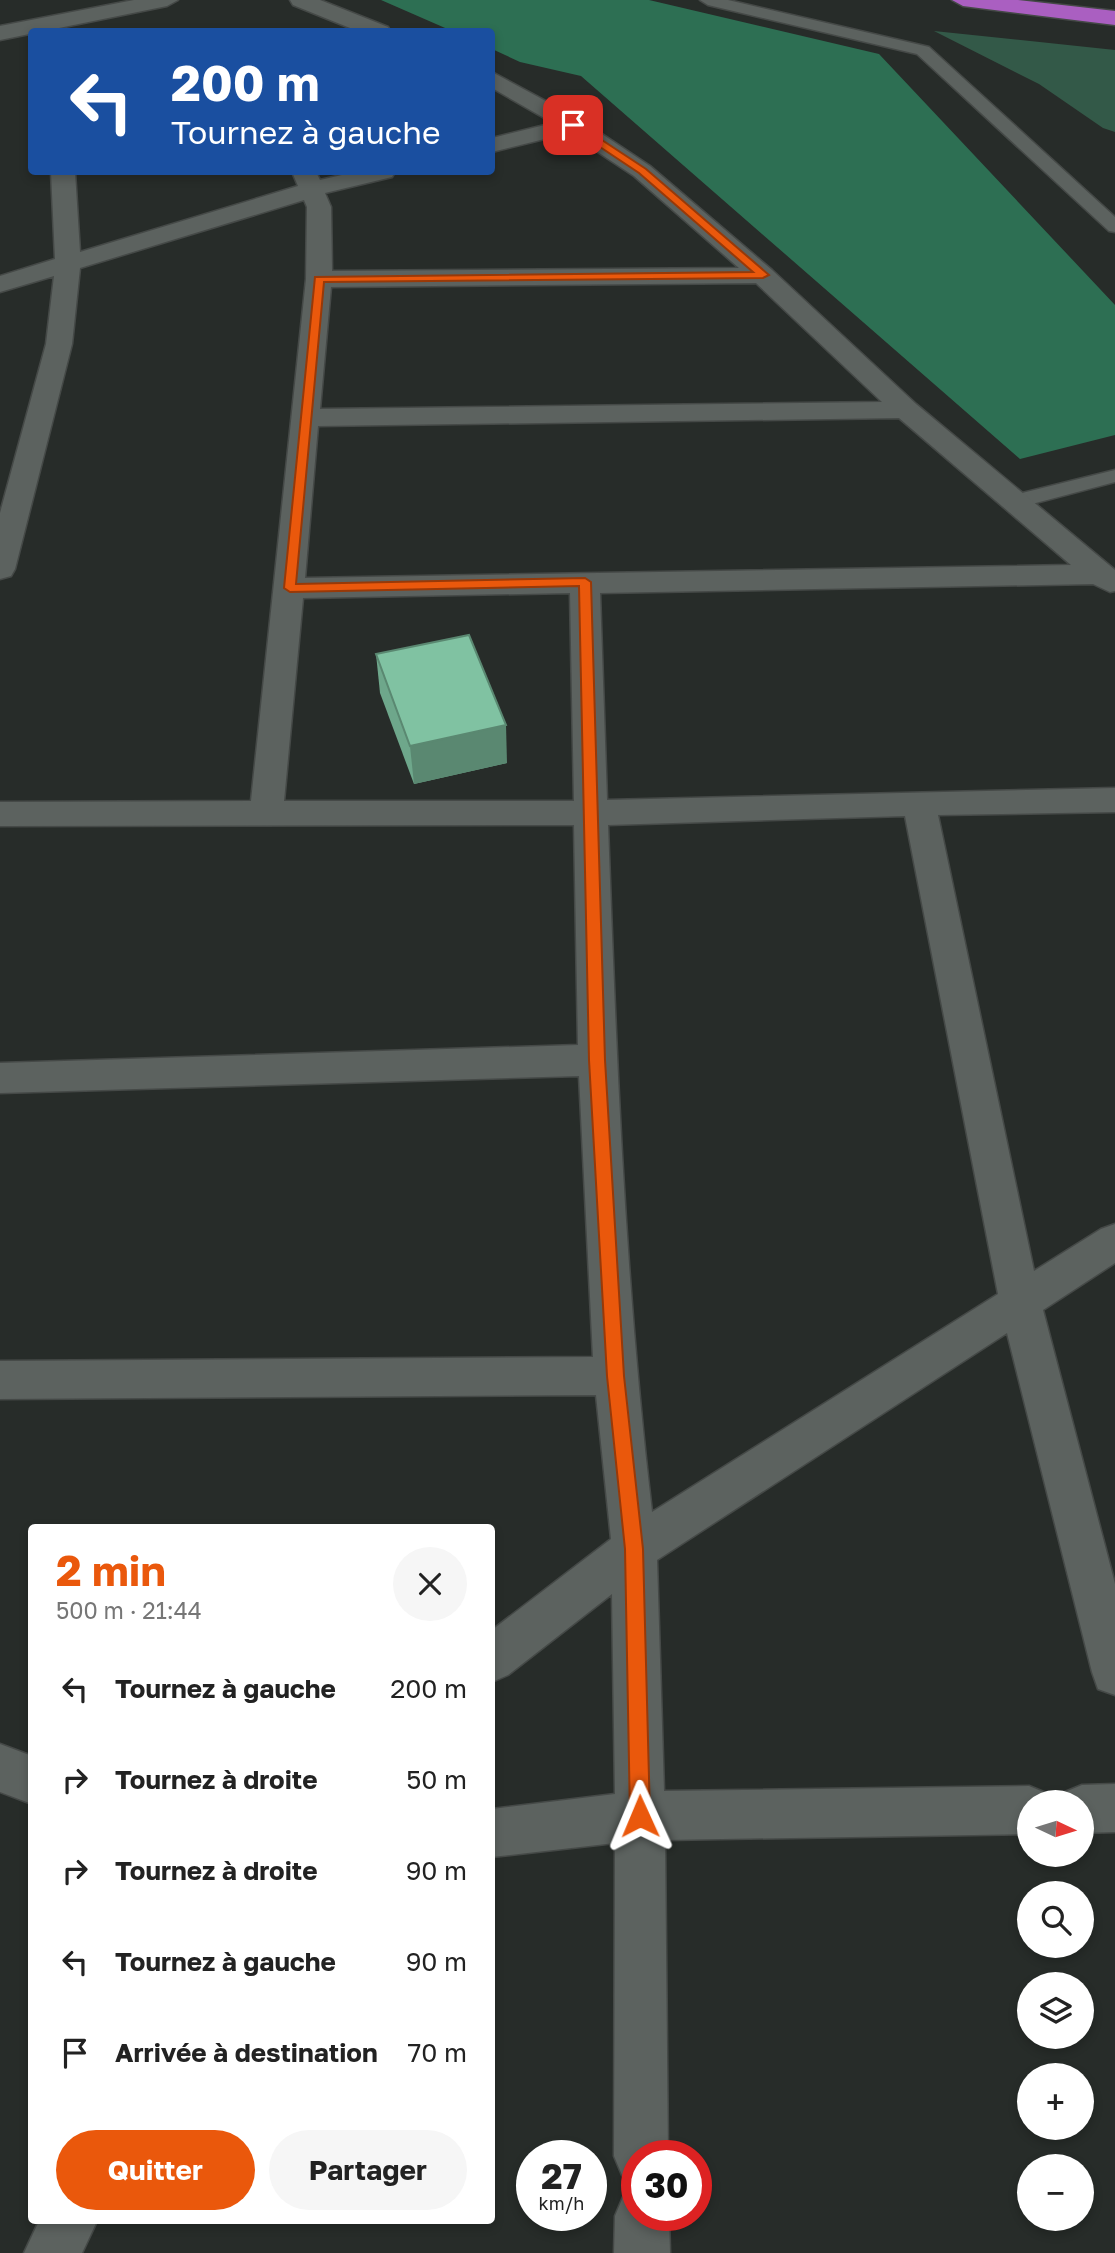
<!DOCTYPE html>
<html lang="fr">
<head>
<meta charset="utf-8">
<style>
  :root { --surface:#fff; --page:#f6f6f6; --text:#222; --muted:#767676; --accent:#ea580c }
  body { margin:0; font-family:"Golos Text",sans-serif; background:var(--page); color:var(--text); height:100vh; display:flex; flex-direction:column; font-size:26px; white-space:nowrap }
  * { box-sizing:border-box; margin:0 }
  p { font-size:23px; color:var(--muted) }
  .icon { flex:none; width:38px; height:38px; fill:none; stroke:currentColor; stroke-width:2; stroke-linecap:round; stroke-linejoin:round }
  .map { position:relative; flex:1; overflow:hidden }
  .side { position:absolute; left:28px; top:1524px; width:467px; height:700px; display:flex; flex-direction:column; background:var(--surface); border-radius:7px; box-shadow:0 4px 10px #0003 }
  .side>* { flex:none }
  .banner { position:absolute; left:28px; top:28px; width:467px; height:147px; border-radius:7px; box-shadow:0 4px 10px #0003; background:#1a4fa0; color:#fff; overflow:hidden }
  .needle { width:46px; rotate:94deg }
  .tools { position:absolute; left:1017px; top:1790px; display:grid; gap:14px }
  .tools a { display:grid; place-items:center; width:77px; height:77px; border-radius:50%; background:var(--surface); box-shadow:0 4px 10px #0003; font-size:35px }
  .speed { position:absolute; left:516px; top:2140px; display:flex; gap:14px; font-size:35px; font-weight:700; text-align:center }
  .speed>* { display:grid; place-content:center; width:91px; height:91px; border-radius:50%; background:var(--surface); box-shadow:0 4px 10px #0003; line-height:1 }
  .speed small { font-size:18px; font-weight:400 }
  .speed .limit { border:10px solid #d22; background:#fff; color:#111 }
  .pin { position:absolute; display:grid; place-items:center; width:60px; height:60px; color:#fff; margin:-30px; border-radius:14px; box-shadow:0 4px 10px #0006 }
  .me { position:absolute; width:77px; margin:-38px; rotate:359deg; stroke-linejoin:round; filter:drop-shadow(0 0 5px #0008) }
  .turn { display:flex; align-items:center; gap:24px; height:147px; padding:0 28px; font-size:32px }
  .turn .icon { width:91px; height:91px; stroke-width:2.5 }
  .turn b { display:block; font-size:49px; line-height:60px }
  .round { display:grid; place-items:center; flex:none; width:74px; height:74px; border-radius:37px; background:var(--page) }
  .head { display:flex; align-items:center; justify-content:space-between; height:119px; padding:0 28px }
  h1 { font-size:42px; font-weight:700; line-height:52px; color:var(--accent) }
  .button { display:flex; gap:14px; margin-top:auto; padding:14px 28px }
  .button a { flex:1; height:80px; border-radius:42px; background:var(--accent); color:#fff; font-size:28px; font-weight:700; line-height:80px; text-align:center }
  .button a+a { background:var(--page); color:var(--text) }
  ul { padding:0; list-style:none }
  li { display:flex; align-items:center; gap:21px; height:91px; padding:0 28px }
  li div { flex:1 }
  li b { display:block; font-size:26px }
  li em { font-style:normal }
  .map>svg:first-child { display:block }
  .green { fill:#335948 }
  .water { fill:#2d6f53 }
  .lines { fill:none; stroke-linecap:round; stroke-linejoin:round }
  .service-casing { stroke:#454947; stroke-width:3 }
  .minor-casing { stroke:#454947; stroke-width:3 }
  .motorway-casing { stroke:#454947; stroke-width:3 }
  .service { fill:#5c625f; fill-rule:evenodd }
  .minor { fill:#5c625f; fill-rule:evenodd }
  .motorway { fill:#aa5fc1; fill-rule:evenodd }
  .wall { fill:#6ea78b }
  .shaded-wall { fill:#5a8871 }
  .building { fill:#80c2a2; stroke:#5a8871; stroke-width:2 }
  .route { fill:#ea580c; stroke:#983908; stroke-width:2 }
</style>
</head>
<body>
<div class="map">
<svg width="1115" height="2253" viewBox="0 0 1115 2253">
  <rect width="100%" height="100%" fill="#272c29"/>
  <!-- green -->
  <polygon class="green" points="934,31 1115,50 1115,132 1103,128 1039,84"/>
  <!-- water -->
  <polygon class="water" points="381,0 649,0 879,54 1115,305 1115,435 1020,459 581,76 520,62 492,49 492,32 452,31"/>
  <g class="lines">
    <!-- service casing -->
    <g class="service-casing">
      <g id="service">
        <polygon points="700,0 728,0 929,47 1115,217 1115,232 1109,231 917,54 708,5"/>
        <polygon points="1115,470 1115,482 1013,509 1002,502 1006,497"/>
      </g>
    </g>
    <!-- minor casing -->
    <g class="minor-casing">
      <g id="minor">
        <polygon points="134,0 178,0 167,6 0,40 0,26"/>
        <polygon points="290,0 320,0 388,27 391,32 360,32 293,5"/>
        <path d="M492,72l89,48 69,46 122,104 144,134 199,166v21l-5,1 -17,-8 -493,9 7,207 508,-12v24l-177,3 96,456 67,-42 14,-5v39l-72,47 72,274v111l-17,-6 -6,-17 -85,-339 -350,227 7,231 365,-5 17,7 4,9h-21v32l-364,6 3,316h-31v25l-15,-6 -8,-19 1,-313 -123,14v-48l123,-15 -3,-200 -104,81 -16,7v-52l119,-91 -15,-144 -596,4v-38l593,-4 -14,-281 -579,17v-30l578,-18 -4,-220 -574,1v-24l251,-1 55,-522 1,-72 -3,-7 -224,68 -8,76 -57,225 -4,7 -11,3v-66l46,-169 8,-68 -54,16v-16l55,-17 -4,-87h24l5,80 218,-66 -6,-14h24l4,8 35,-8h40l-3,5 -67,16 6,14 1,64 407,-3 -105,-92 -65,-43 -77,19v-14l61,-15 -61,-35zM756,283l126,119 -562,7 11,-122zM899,418l172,147 -766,13 13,-152zM570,593l4,208h-290l19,-203zM905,816l93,478 -346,218c-27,-228 -36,-458 -44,-687z"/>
        <polygon points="0,1744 32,1756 32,1804 0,1792"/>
        <polygon points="1115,1784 1115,1832 1082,1833 1082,1802 1060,1802 1065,1792 1082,1785"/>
        <polygon points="637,2191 637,2216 669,2216 670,2253 614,2253 615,2216 623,2197"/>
        <polygon points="39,2221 97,2221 82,2253 24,2253"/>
      </g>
    </g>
    <!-- motorway casing -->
    <g class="motorway-casing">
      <polygon id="motorway" points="952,0 1018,0 1115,11 1115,25 963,6"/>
    </g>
    <!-- service -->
    <use href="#service" class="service"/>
    <!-- minor -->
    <use href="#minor" class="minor"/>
    <!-- motorway -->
    <use href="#motorway" class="motorway"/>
  </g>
  <!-- wall -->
  <polygon class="wall" points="376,654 507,763 414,784 380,693"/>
  <!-- shaded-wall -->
  <polygon class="shaded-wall" points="506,725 507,763 414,784 410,746"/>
  <!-- building -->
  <polygon class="building" points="469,635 506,725 410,746 376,654"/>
  <!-- route -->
  <polygon class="route" points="570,123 576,123 646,169 769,275 763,278 324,282 296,584 585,578 591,582 605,1060 624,1376 643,1549 650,1816 647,1823 640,1826 633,1823 630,1816 625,1549 607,1376 589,1060 579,586 290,592 284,588 315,277 753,272 639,173 570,127"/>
</svg>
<div class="tools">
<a><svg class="needle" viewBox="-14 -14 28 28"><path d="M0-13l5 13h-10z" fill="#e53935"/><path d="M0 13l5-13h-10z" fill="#767676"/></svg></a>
<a><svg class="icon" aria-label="search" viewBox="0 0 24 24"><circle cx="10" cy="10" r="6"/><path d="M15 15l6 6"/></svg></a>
<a><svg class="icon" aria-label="layers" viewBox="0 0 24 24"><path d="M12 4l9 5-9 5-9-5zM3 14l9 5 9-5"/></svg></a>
<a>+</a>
<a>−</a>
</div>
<div class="speed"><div>27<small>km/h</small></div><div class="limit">30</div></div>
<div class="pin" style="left:573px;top:125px;background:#d93025"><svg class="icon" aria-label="arrive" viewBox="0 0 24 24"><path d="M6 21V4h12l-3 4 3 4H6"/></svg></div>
<svg class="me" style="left:640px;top:1816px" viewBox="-20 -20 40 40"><path d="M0-17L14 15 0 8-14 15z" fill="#ea580c" stroke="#fff" stroke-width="4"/></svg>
<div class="banner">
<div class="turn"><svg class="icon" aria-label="left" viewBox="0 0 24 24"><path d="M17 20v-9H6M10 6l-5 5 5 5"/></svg><div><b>200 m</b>Tournez à gauche</div></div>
</div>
<section class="side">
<div class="head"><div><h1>2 min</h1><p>500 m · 21:44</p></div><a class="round"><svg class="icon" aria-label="close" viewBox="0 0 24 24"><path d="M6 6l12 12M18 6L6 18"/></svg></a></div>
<ul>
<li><svg class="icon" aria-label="left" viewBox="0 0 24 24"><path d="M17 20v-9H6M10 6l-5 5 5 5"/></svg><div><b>Tournez à gauche</b></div><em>200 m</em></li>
<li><svg class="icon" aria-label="right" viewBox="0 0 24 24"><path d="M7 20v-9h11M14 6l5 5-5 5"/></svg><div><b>Tournez à droite</b></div><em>50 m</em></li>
<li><svg class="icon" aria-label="right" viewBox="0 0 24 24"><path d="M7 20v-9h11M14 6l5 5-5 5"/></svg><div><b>Tournez à droite</b></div><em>90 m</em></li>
<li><svg class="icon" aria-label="left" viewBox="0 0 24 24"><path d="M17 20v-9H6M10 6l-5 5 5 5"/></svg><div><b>Tournez à gauche</b></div><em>90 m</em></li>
<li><svg class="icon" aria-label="arrive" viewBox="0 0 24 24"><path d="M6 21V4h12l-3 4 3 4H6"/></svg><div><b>Arrivée à destination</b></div><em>70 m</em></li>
</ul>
<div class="button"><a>Quitter</a><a>Partager</a></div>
</section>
</div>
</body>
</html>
